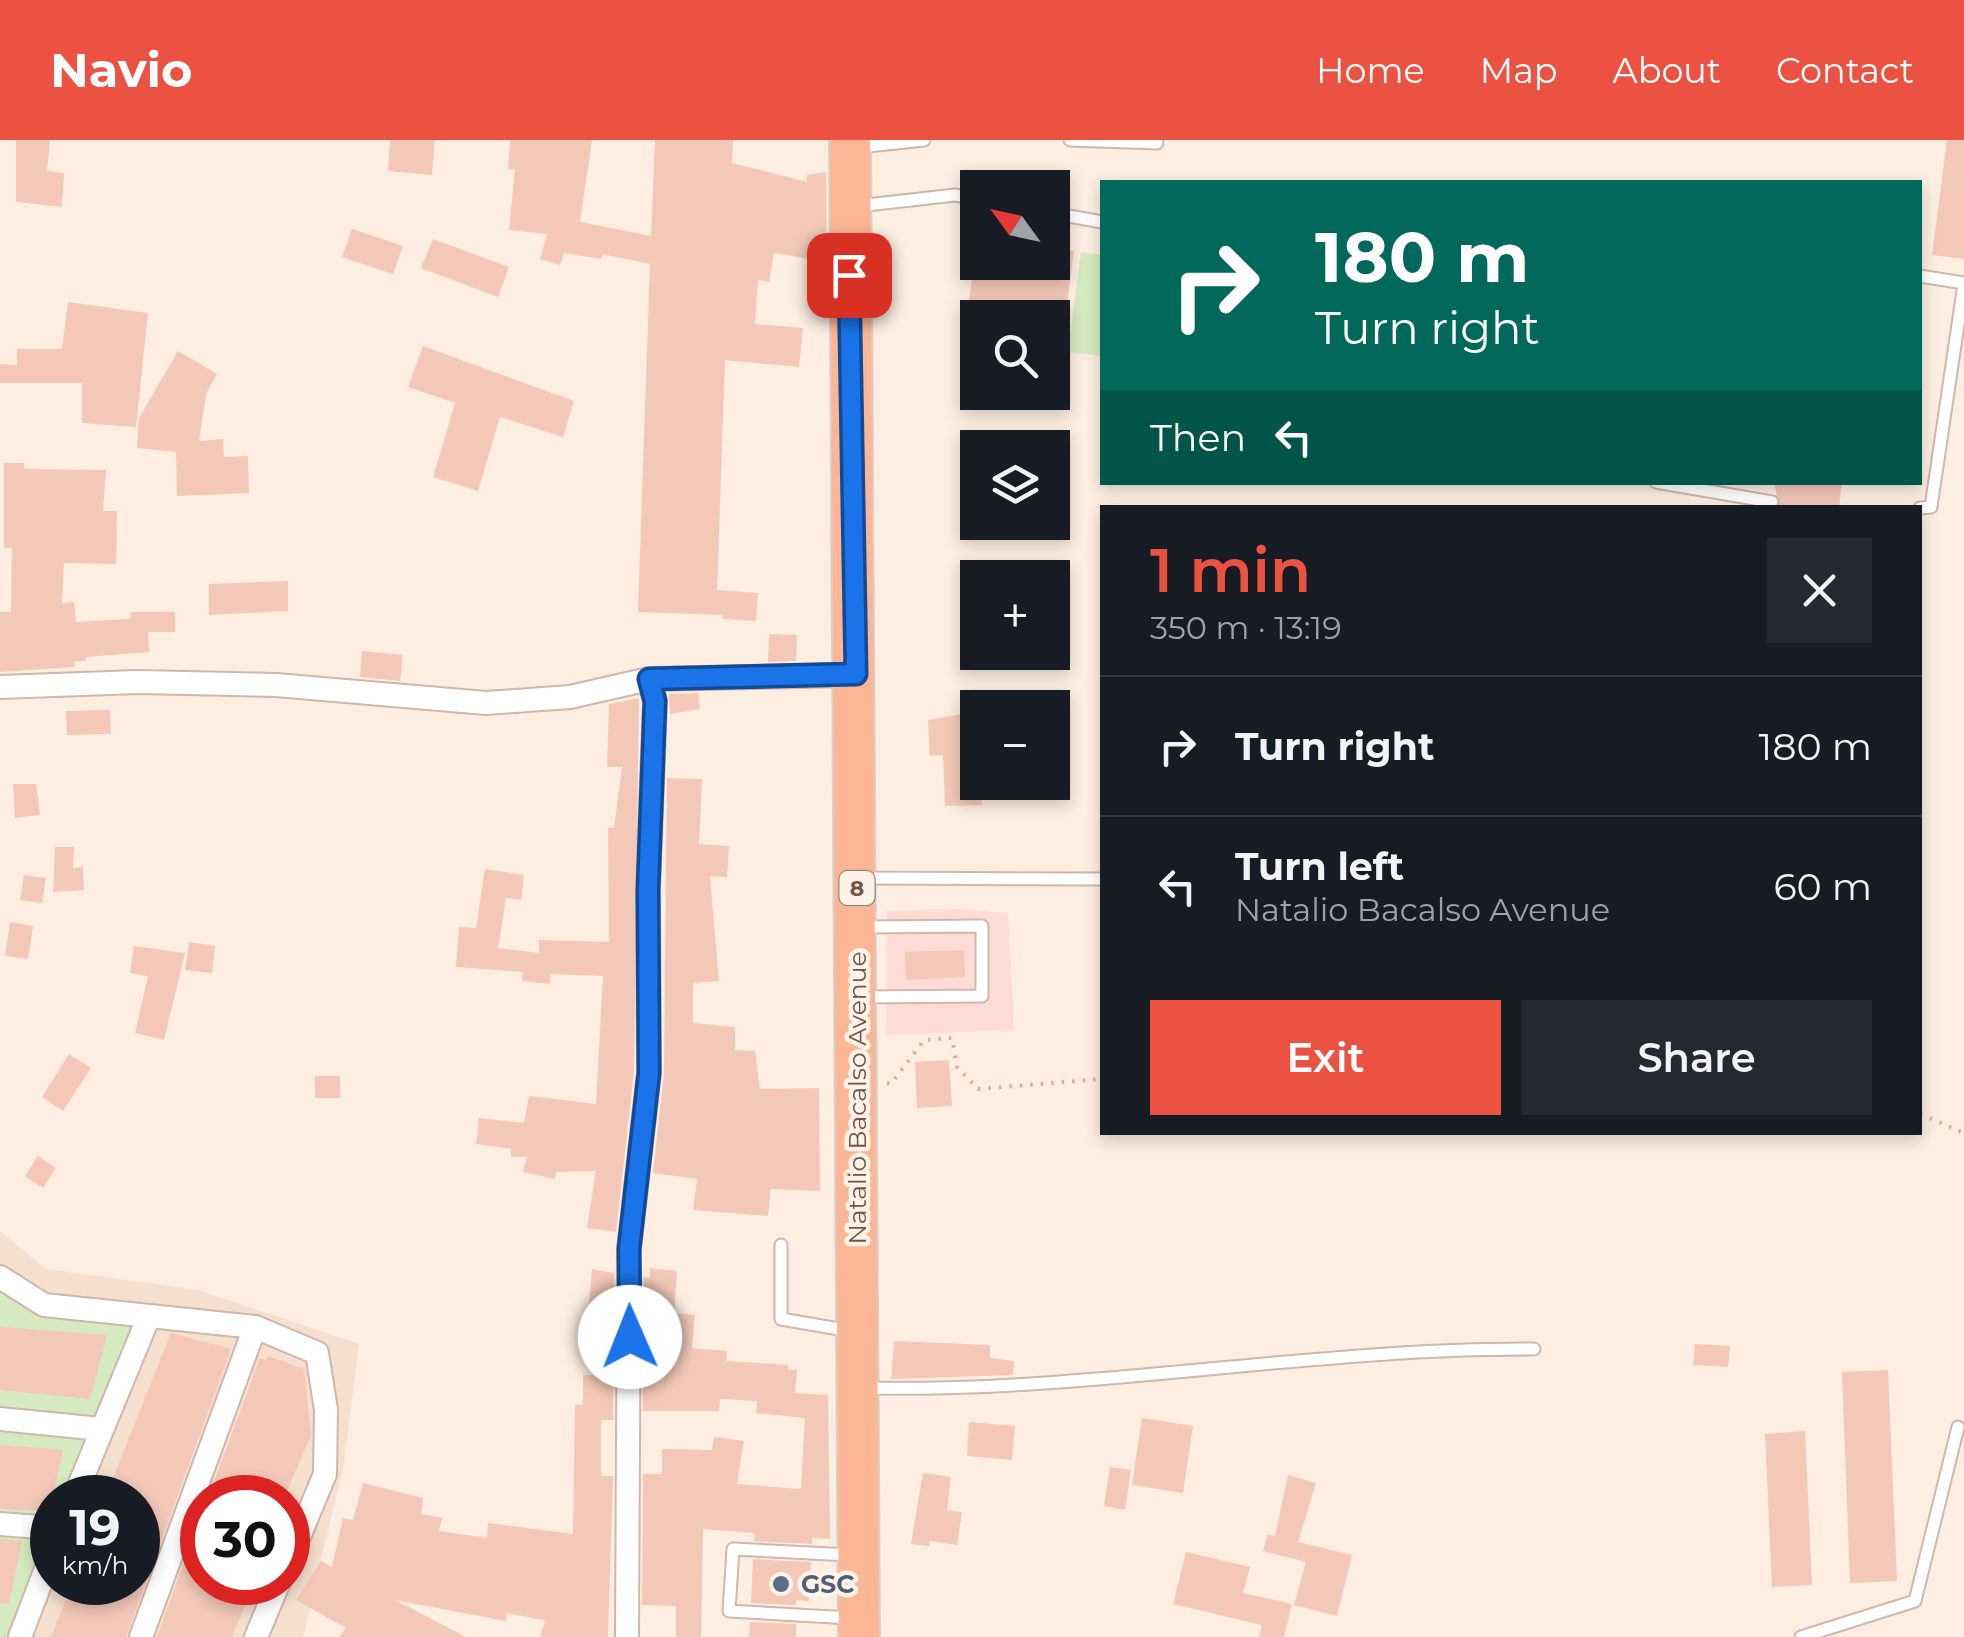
<!DOCTYPE html>
<html lang="en">
<head>
<meta charset="utf-8">
<style>
  :root { --surface:#171b24; --page:#242831; --text:#f1f3f6; --muted:#9ea1a6; --line:#363941; --accent:#eb5242 }
  body { margin:0; font-family:Montserrat,sans-serif; background:var(--page); color:var(--text); height:100vh; display:flex; flex-direction:column; font-size:38px; white-space:nowrap }
  * { box-sizing:border-box; margin:0 }
  p { font-size:32px; color:var(--muted) }
  .icon { flex:none; width:55px; height:55px; fill:none; stroke:currentColor; stroke-width:2; stroke-linecap:round; stroke-linejoin:round }
  .map { position:relative; flex:1; overflow:hidden }
  .panel { position:absolute; left:1100px; top:365px; width:822px; height:630px; display:flex; flex-direction:column; background:var(--surface); border-radius:0px; box-shadow:0 5px 15px #0003 }
  .panel>* { flex:none }
  .guide { position:absolute; left:1100px; top:40px; width:822px; height:305px; border-radius:0px; box-shadow:0 5px 15px #0003; background:#00695c; color:#fff; overflow:hidden }
  .needle { width:65px; rotate:303deg }
  .buttons { position:absolute; left:960px; top:30px; display:grid; gap:20px }
  .buttons a { display:grid; place-items:center; width:110px; height:110px; border-radius:0px; background:var(--surface); box-shadow:0 5px 15px #0003; font-size:50px }
  .speed { position:absolute; left:30px; top:1335px; display:flex; gap:20px; font-size:50px; font-weight:700; text-align:center }
  .speed>* { display:grid; place-content:center; width:130px; height:130px; border-radius:50%; background:var(--surface); box-shadow:0 5px 15px #0003; line-height:1 }
  .speed small { font-size:25px; font-weight:400 }
  .speed .limit { border:15px solid #d22; background:#fff; color:#111 }
  .pin { position:absolute; display:grid; place-items:center; width:85px; height:85px; color:#fff; margin:-42px; border-radius:20px; box-shadow:0 5px 15px #0006 }
  .me { position:absolute; width:110px; margin:-55px; rotate:359deg; stroke-linejoin:round; filter:drop-shadow(0 0 8px #0008) }
  .turn { display:flex; align-items:center; gap:35px; height:210px; padding:0 50px; font-size:45px }
  .turn .icon { width:130px; height:130px; stroke-width:2.5 }
  .turn b { display:block; font-size:70px; line-height:85px }
  .then { display:flex; align-items:center; height:95px; padding:0 50px; background:#0003; gap:20px; font-size:38px }
  .round { display:grid; place-items:center; flex:none; width:105px; height:105px; border-radius:0px; background:var(--page) }
  .overview { display:flex; align-items:center; justify-content:space-between; height:170px; padding:0 50px }
  h1 { font-size:60px; font-weight:600; line-height:75px; color:var(--accent) }
  .action { display:flex; gap:20px; margin-top:auto; padding:20px 50px }
  .action a { flex:1; height:115px; border-radius:0px; background:var(--accent); color:#fff; font-size:40px; font-weight:600; line-height:115px; text-align:center }
  .action a+a { background:var(--page); color:var(--text) }
  ul { padding:0; list-style:none }
  li { display:flex; align-items:center; gap:30px; height:140px; padding:0 50px; border-top:2px solid var(--line) }
  li div { flex:1 }
  li b { display:block; font-size:38px }
  li em { font-style:normal }
  header { display:flex; align-items:center; gap:60px; box-sizing:border-box; height:140px; padding:0 50px; background:var(--accent); color:#fff }
  header strong { font-size:48px }
  nav { display:flex; gap:55px; margin-inline-start:auto; font-size:35px }
  .map>svg:first-child { display:block }
  .residential { fill:#f5dfcf; fill-rule:evenodd }
  .commercial { fill:#fedbd4 }
  .green { fill:#d6eabf }
  .building { fill:#f3c8b8 }
  .lines { fill:none; stroke-linecap:round; stroke-linejoin:round }
  .service-casing { stroke:#d0b6ab; stroke-width:15 }
  .minor-casing { stroke:#d0b6ab; stroke-width:26 }
  .trunk-casing { stroke:#d8cfcb; stroke-width:44 }
  .path { stroke:#d8ab9b; stroke-width:4; stroke-dasharray:2.5 8; stroke-linecap:butt }
  .service { stroke:#fff; stroke-width:11 }
  .minor { stroke:#fff; stroke-width:22 }
  .trunk { stroke:#fcb696; stroke-width:40 }
  .route-casing { stroke:#114b97; stroke-width:25 }
  .route { stroke:#1a73e8; stroke-width:18 }
  .service-dot { fill:#5c6f8a; stroke:#fff3e8; stroke-width:4 }
  .labels { text-anchor:middle; stroke-width:9; stroke-linejoin:round; paint-order:stroke }
  .shield { fill:#fff3e8; stroke:#9e8277; stroke-width:2.5 }
  .shield-label { font-size:22px; font-weight:bold; fill:#755247 }
  .street-label { font-size:25px; fill:#755247; stroke:#fff3e8 }
  .service-label { font-size:25px; font-weight:bold; fill:#4e5e75; stroke:#fff3e8; text-anchor:start }
</style>
</head>
<body>
<header>
<strong>Navio</strong>
<nav><a>Home</a><a>Map</a><a>About</a><a>Contact</a></nav>
</header>
<div class="map">
<svg width="1964" height="1497" viewBox="0 0 1964 1497">
  <rect width="100%" height="100%" fill="#fdeee1"/>
  <!-- residential -->
  <path class="residential" d="M0,1091l46,38 152,21 161,54 -15,119 -41,174h-303zM52,1358h86v84h-86zM202,1358h86v84h-86z"/>
  <!-- commercial -->
  <polygon class="commercial" points="959,769 1008,773 1014,890 886,895 887,771"/>
  <!-- green -->
  <g class="green">
    <polygon points="1081,112 1102,115 1102,216 1068,212"/>
    <polygon points="0,1137 44,1165 149,1176 74,1357 52,1358 52,1413 20,1497 0,1497"/>
  </g>
  <!-- building -->
  <g class="building">
    <polygon points="16,0 50,0 47,31 64,33 62,67 16,62"/>
    <polygon points="390,0 435,0 432,35 388,31"/>
    <polygon points="510,0 592,0 580,82 651,96 655,0 733,0 732,23 807,42 807,35 826,32 827,122 774,113 769,142 758,140 755,184 803,188 799,227 725,220 717,450 758,453 756,481 723,479 723,475 638,472 650,124 602,114 602,119 564,113 560,125 540,119 547,94 509,90 515,29 508,29"/>
    <polygon points="1947,0 1964,0 1964,119 1932,115"/>
    <polygon points="352,89 403,106 393,134 342,117"/>
    <polygon points="433,99 509,127 498,157 421,128"/>
    <polygon points="1052,108 1074,111 1065,178 967,178 974,122 1052,122"/>
    <polygon points="68,162 148,173 136,287 82,283 82,243 0,243 0,224 17,225 17,209 62,209"/>
    <polygon points="423,206 574,261 563,297 500,277 478,351 433,337 455,263 408,247"/>
    <polygon points="178,211 217,234 206,254 199,301 223,299 224,317 248,316 249,353 177,356 176,312 137,308 139,278"/>
    <polygon points="4,323 24,323 24,329 106,330 103,371 117,371 116,424 64,423 62,463 74,462 76,482 131,479 131,472 175,472 175,492 148,492 149,512 86,517 86,521 75,521 75,527 0,532 0,472 11,472 12,408 4,408"/>
    <polygon points="1774,342 1842,342 1839,368 1779,368"/>
    <polygon points="288,441 288,471 209,475 209,444"/>
    <polygon points="769,494 797,495 796,521 768,522"/>
    <polygon points="362,511 403,515 400,541 360,537"/>
    <polygon points="698,553 700,569 670,574 669,554"/>
    <polygon points="639,558 634,932 616,1092 587,1088 596,1031 556,1032 555,1039 523,1032 527,1017 511,1017 511,1009 476,1004 479,978 524,983 529,956 596,964 603,836 551,834 550,844 522,841 523,832 456,827 459,787 476,788 485,729 524,735 521,760 506,758 498,808 539,813 539,800 609,802 608,688 614,688 622,627 607,627 609,564"/>
    <polygon points="110,570 111,594 67,595 66,571"/>
    <polygon points="978,571 982,665 945,666 943,615 930,616 928,580"/>
    <polygon points="667,638 702,639 699,704 729,706 727,737 710,736 719,841 693,843 693,883 735,887 735,910 755,911 760,949 819,948 820,1051 771,1049 768,1076 693,1070 697,1039 653,1033 664,933"/>
    <polygon points="13,644 36,644 40,675 15,678"/>
    <polygon points="55,707 74,707 73,728 83,727 84,750 53,752"/>
    <polygon points="24,735 46,738 42,763 20,760"/>
    <polygon points="10,782 33,786 28,819 5,816"/>
    <polygon points="189,802 215,806 212,833 185,830"/>
    <polygon points="134,806 185,813 164,900 135,893 148,836 130,833"/>
    <polygon points="964,810 965,837 906,840 905,812"/>
    <polygon points="69,914 91,928 63,971 42,957"/>
    <polygon points="949,920 952,966 917,968 915,922"/>
    <rect x="315" y="936" width="25" height="22"/>
    <polygon points="38,1016 56,1028 43,1048 25,1036"/>
    <polygon points="650,1128 677,1131 674,1173 695,1175 692,1208 727,1211 726,1221 788,1225 788,1230 797,1230 795,1253 828,1255 830,1399 812,1398 812,1404 754,1401 755,1393 703,1389 701,1497 676,1497 676,1466 642,1465 643,1334 662,1334 662,1309 712,1310 714,1297 744,1301 737,1344 801,1349 805,1278 756,1273 757,1261 720,1259 719,1271 643,1271 644,1137 650,1138"/>
    <polygon points="592,1129 614,1133 613,1280 601,1280 601,1336 613,1336 608,1497 540,1497 545,1480 507,1473 506,1481 395,1460 466,1497 339,1497 346,1488 296,1460 321,1421 332,1427 343,1378 353,1380 363,1343 423,1358 421,1374 442,1378 439,1391 487,1398 488,1383 573,1394 575,1265 583,1265 583,1235 603,1235 605,1199 586,1197"/>
    <polygon points="0,1187 107,1195 90,1259 0,1250"/>
    <polygon points="171,1193 231,1209 126,1497 51,1497 73,1442 138,1442 138,1358 105,1358"/>
    <polygon points="894,1201 990,1205 990,1218 1014,1221 1013,1235 891,1239"/>
    <polygon points="1695,1204 1730,1206 1728,1227 1693,1225"/>
    <polygon points="268,1216 304,1229 311,1295 284,1358 208,1358 260,1218 266,1220"/>
    <polygon points="1888,1230 1897,1441 1850,1443 1842,1232"/>
    <polygon points="1142,1278 1193,1286 1183,1353 1132,1345"/>
    <polygon points="969,1282 1015,1286 1012,1320 967,1316"/>
    <polygon points="1805,1291 1812,1445 1772,1447 1765,1294"/>
    <polygon points="0,1305 63,1310 50,1371 0,1369"/>
    <polygon points="1110,1327 1131,1330 1125,1370 1104,1366"/>
    <polygon points="923,1333 951,1337 947,1370 962,1372 957,1405 930,1401 929,1406 911,1404"/>
    <polygon points="1288,1335 1316,1343 1298,1402 1352,1415 1337,1476 1294,1465 1306,1422 1263,1411 1268,1394 1275,1396"/>
    <polygon points="202,1373 202,1442 255,1442 232,1497 157,1497"/>
    <polygon points="0,1399 22,1401 9,1464 0,1463"/>
    <polygon points="1186,1412 1250,1427 1243,1453 1292,1464 1284,1497 1259,1497 1262,1485 1173,1464"/>
    <polygon points="753,1419 811,1422 809,1461 796,1460 796,1465 751,1463"/>
    <polygon points="750,1482 796,1484 796,1497 749,1497"/>
  </g>
  <g class="lines">
    <!-- service casing -->
    <g class="service-casing">
      <g id="service">
        <polyline points="1070,0 1157,3"/>
        <polyline points="859,7 924,0"/>
        <polyline points="858,66 955,55 978,59"/>
        <polyline points="1052,73 1102,82"/>
        <polyline points="1920,136 1964,143"/>
        <polyline points="1656,342 1772,362"/>
        <polyline points="1920,368 1931,367 1964,144"/>
        <polyline points="861,738 1102,739"/>
        <polyline points="861,857 982,856 982,786 862,787"/>
        <polyline points="781,1105 781,1179 851,1191"/>
        <path d="M863,1248c224,5 446,-40 671,-39"/>
        <polyline points="849,1415 733,1409 729,1471 851,1478"/>
        <polyline points="1801,1497 1915,1461 1958,1287"/>
      </g>
    </g>
    <!-- minor casing -->
    <g class="minor-casing">
      <g id="minor">
        <polyline points="0,547 137,542 276,545 486,563 570,557 649,539 856,535"/>
        <polyline points="0,1137 44,1165 255,1187 317,1213 326,1270 325,1334 288,1423"/>
        <polyline points="0,1279 101,1289"/>
        <polyline points="74,1358 149,1176"/>
        <polyline points="0,1384 52,1388"/>
        <polyline points="20,1497 52,1413"/>
        <polyline points="141,1497 255,1187"/>
        <polyline points="256,1497 279,1442"/>
        <polyline points="627,1497 629,1109 649,933 648,750 655,561 649,539"/>
      </g>
    </g>
    <!-- trunk casing -->
    <g class="trunk-casing">
      <polyline id="trunk" points="850,0 859,1497"/>
    </g>
    <!-- path -->
    <g class="path">
      <polyline points="887,943 891,944 924,900 952,898 957,927 978,949 1102,939"/>
      <polyline points="1920,974 1964,993"/>
    </g>
    <!-- service -->
    <use href="#service" class="service"/>
    <!-- minor -->
    <use href="#minor" class="minor"/>
    <!-- trunk -->
    <use href="#trunk" class="trunk"/>
  </g>
  <g class="lines">
    <!-- route casing -->
    <g class="route-casing">
      <polyline id="route" points="630,1197 629,1109 649,933 648,750 655,561 649,539 856,534 849,135"/>
    </g>
    <!-- route -->
    <use href="#route" class="route"/>
  </g>
  <!-- markers -->
  <circle class="service-dot" cx="781" cy="1444" r="10"/>
  <g class="labels">
    <!-- shield labels -->
    <rect class="shield" x="839.5" y="731" width="35" height="34" rx="8"/>
    <g class="shield-label">
      <text x="857" y="756">8</text>
    </g>
    <!-- street labels -->
    <g class="street-label">
      <text transform="translate(857 958) rotate(-90)" y="9">Natalio Bacalso Avenue</text>
    </g>
    <!-- service labels -->
    <g class="service-label">
      <text x="801" y="1453">GSC</text>
    </g>
  </g>
</svg>
<div class="buttons">
<a><svg class="needle" viewBox="-14 -14 28 28"><path d="M0-13l5 13h-10z" fill="#e53935"/><path d="M0 13l5-13h-10z" fill="#9ea1a6"/></svg></a>
<a><svg class="icon" aria-label="search" viewBox="0 0 24 24"><circle cx="10" cy="10" r="6"/><path d="M15 15l6 6"/></svg></a>
<a><svg class="icon" aria-label="layers" viewBox="0 0 24 24"><path d="M12 4l9 5-9 5-9-5zM3 14l9 5 9-5"/></svg></a>
<a>+</a>
<a>−</a>
</div>
<div class="speed"><div>19<small>km/h</small></div><div class="limit">30</div></div>
<div class="pin" style="left:849px;top:135px;background:#d93025"><svg class="icon" aria-label="arrive" viewBox="0 0 24 24"><path d="M6 21V4h12l-3 4 3 4H6"/></svg></div>
<svg class="me" style="left:630px;top:1197px" viewBox="-20 -20 40 40"><circle r="19" fill="#fff"/><path d="M0-13L10 11 0 6-10 11z" fill="#1a73e8"/></svg>
<div class="guide">
<div class="turn"><svg class="icon" aria-label="right" viewBox="0 0 24 24"><path d="M7 20v-9h11M14 6l5 5-5 5"/></svg><div><b>180 m</b>Turn right</div></div>
<div class="then">Then<svg class="icon" aria-label="left" viewBox="0 0 24 24"><path d="M17 20v-9H6M10 6l-5 5 5 5"/></svg></div>
</div>
<section class="panel">
<div class="overview"><div><h1>1 min</h1><p>350 m · 13:19</p></div><a class="round"><svg class="icon" aria-label="close" viewBox="0 0 24 24"><path d="M6 6l12 12M18 6L6 18"/></svg></a></div>
<ul>
<li><svg class="icon" aria-label="right" viewBox="0 0 24 24"><path d="M7 20v-9h11M14 6l5 5-5 5"/></svg><div><b>Turn right</b></div><em>180 m</em></li>
<li><svg class="icon" aria-label="left" viewBox="0 0 24 24"><path d="M17 20v-9H6M10 6l-5 5 5 5"/></svg><div><b>Turn left</b><p>Natalio Bacalso Avenue</p></div><em>60 m</em></li>
</ul>
<div class="action"><a>Exit</a><a>Share</a></div>
</section>
</div>
</body>
</html>
